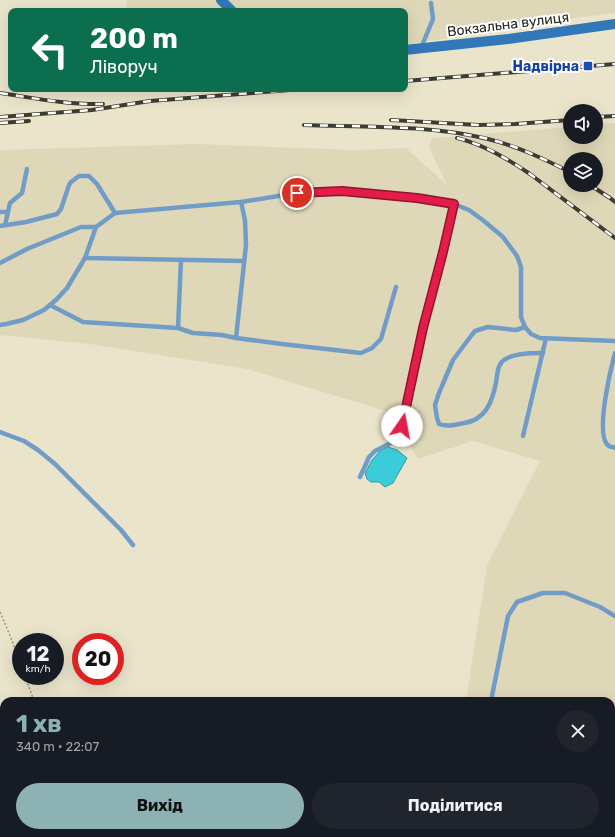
<!DOCTYPE html>
<html lang="uk">
<head>
<meta charset="utf-8">
<style>
  :root { --surface:#171b24; --page:#20242c; --text:#f1f3f6; --muted:#9ea1a6; --accent:#8db2b3 }
  body { margin:0; font-family:Rubik,sans-serif; background:var(--page); color:var(--text); height:100vh; display:flex; flex-direction:column; font-size:15px; white-space:nowrap }
  * { box-sizing:border-box; margin:0 }
  p { font-size:13px; color:var(--muted) }
  .icon { flex:none; width:22px; height:22px; fill:none; stroke:currentColor; stroke-width:2; stroke-linecap:round; stroke-linejoin:round }
  .map { position:relative; flex:1; overflow:hidden }
  .details { position:absolute; left:0px; top:697px; width:615px; height:140px; display:flex; flex-direction:column; background:var(--surface); border-radius:12px 12px 0 0; box-shadow:0 4px 16px #0002 }
  .details>* { flex:none }
  .top-card { position:absolute; left:8px; top:8px; width:400px; height:84px; border-radius:8px; box-shadow:0 4px 16px #0002; background:#0b6e4f; color:#fff; overflow:hidden }
  .fabs { position:absolute; left:563px; top:104px; display:grid; gap:8px }
  .fabs a { display:grid; place-items:center; width:40px; height:40px; border-radius:50%; background:var(--surface); box-shadow:0 4px 16px #0002; font-size:20px }
  .speed { position:absolute; left:12px; top:633px; display:flex; gap:8px; font-size:20px; font-weight:700; text-align:center }
  .speed>* { display:grid; place-content:center; width:52px; height:52px; border-radius:50%; background:var(--surface); box-shadow:0 4px 16px #0002; line-height:1 }
  .speed small { font-size:10px; font-weight:400 }
  .speed .limit { border:6px solid #d22; background:#fff; color:#111 }
  .pin { position:absolute; display:grid; place-items:center; width:34px; height:34px; color:#fff; margin:-17px; border:2px solid #fff; border-radius:50%; box-shadow:0 1px 4px #0007 }
  .me { position:absolute; width:44px; margin:-22px; rotate:12deg; stroke-linejoin:round; filter:drop-shadow(0 0 3px #0008) }
  .turn { display:flex; align-items:center; gap:14px; height:84px; padding:0 16px; font-size:18px }
  .turn .icon { width:52px; height:52px; stroke-width:2.5 }
  .turn b { display:block; font-size:28px; line-height:34px }
  .round { display:grid; place-items:center; flex:none; width:42px; height:42px; border-radius:21px; background:var(--page) }
  .overview { display:flex; align-items:center; justify-content:space-between; height:68px; padding:0 16px }
  h1 { font-size:24px; font-weight:700; line-height:30px; color:var(--accent) }
  .cta { display:flex; gap:8px; margin-top:auto; padding:8px 16px }
  .cta a { flex:1; height:46px; border-radius:24px; background:var(--accent); color:#111; font-size:16px; font-weight:700; line-height:46px; text-align:center }
  .cta a+a { background:var(--page); color:var(--text) }
  .map>svg:first-child { display:block }
  .built { fill:#dfd8b8; fill-rule:evenodd }
  .water { fill:#3accd9; stroke:#349aa0 }
  .lines { fill:none; stroke-linecap:round; stroke-linejoin:round }
  .path { stroke:#9b9683; stroke-width:1.5; stroke-dasharray:2 2; stroke-linecap:butt }
  .service { stroke:#719cc8; stroke-width:4.5 }
  .secondary { stroke:#3277b8; stroke-width:10 }
  .rail-casing { stroke:#3e3c30; stroke-width:4 }
  .rail { stroke:#fff; stroke-width:2.5; stroke-dasharray:8; stroke-linecap:butt }
  .route-casing { stroke:#92132f; stroke-width:10 }
  .route { stroke:#e11d48; stroke-width:7 }
  .transit-dot { fill:#1a4fb4; stroke:#fff; stroke-width:1.5 }
  .labels { text-anchor:middle; stroke-width:4; stroke-linejoin:round; paint-order:stroke }
  .street-label { font-size:14px; fill:#27251b; stroke:#fff }
  .transit-label { font-size:14px; font-weight:bold; fill:#164399; stroke:#fff; text-anchor:end }
</style>
</head>
<body>
<div class="map">
<svg width="615" height="837" viewBox="0 0 615 837">
  <rect width="100%" height="100%" fill="#eae4cb"/>
  <!-- built -->
  <g class="built">
    <polygon points="127,0 615,0 615,13 550,21 405,45 405,11 126,11"/>
    <path d="M615,123v714h-65l-19,-4h80v-132h-145l21,-136 53,-104 -67,-20 -55,18 -29,-47 -142,-43 -157,-25 -90,-9v-185l196,-6 159,6 51,-2 41,37 -18,-38 3,-9 138,-11v10h26v-13zM570,159h26v26h-26z"/>
    <polygon points="36,833 167,833 179,837 35,837"/>
  </g>
  <!-- water -->
  <polygon class="water" points="388,447 397,450 407,458 393,483 385,487 379,482 371,482 367,479 365,473 372,460 381,450"/>
  <g class="lines">
    <!-- path -->
    <g class="path">
      <polyline points="0,612 11,638 21,665"/>
      <polyline points="25,676 34,701"/>
      <polyline points="25,837 26,833"/>
    </g>
    <!-- service -->
    <g class="service">
      <polyline points="421,48 433,19 431,3"/>
      <polyline points="0,212 8,212"/>
      <polyline points="5,225 10,203 22,193 27,169"/>
      <polyline points="0,226 26,222 57,214 61,209 69,185 71,182 79,176 89,176 97,184 115,213"/>
      <polyline points="85,258 244,261"/>
      <polyline points="181,260 178,328 193,333 222,335 236,338 282,344 361,353 372,348 381,339 396,287"/>
      <polyline points="0,263 27,249 81,227 96,227"/>
      <polyline points="50,305 83,322 178,328"/>
      <polyline points="0,325 6,324 23,320 44,310 57,299 67,288 85,258 96,227 111,216 115,213 241,202 297,193 342,191 417,197 454,204 469,210 484,221 503,237 517,256 521,267 521,317 525,327 531,334 540,338 615,341"/>
      <path d="M525,327l-9,3 -28,-3 -13,4 -4,5 -18,24 -14,33 -4,12 2,13 2,6c8,3 16,1 25,-1 21,-3 28,-20 32,-40 1,-6 1,-15 5,-20 8,-10 30,-10 42,-10"/>
      <polyline points="236,338 246,245 245,220 241,202"/>
      <path d="M615,353c-4,15 -21,84 -6,93 1,1 5,1 6,2"/>
      <polyline points="0,432 24,441 38,450 55,464 121,530 133,545"/>
      <polyline points="523,436 546,338"/>
      <polyline points="360,477 369,457 375,451 393,442 402,426 423,328 454,204"/>
      <polyline points="491,701 508,616 517,602 543,593 565,593 600,607 615,616"/>
      <polyline points="602,833 608,837"/>
    </g>
    <!-- secondary -->
    <g class="secondary">
      <polyline points="221,0 232,11"/>
      <polyline points="405,50 508,39 615,24"/>
    </g>
    <!-- rail casing -->
    <g class="rail-casing">
      <g id="rail">
        <polyline points="405,81 615,64"/>
        <path d="M0,93c34,5 68,12 103,11"/>
        <polyline points="0,117 92,110 150,101 303,89"/>
        <polyline points="596,117 615,116"/>
        <polyline points="391,120 478,125 515,124 570,120"/>
        <polyline points="0,123 29,121"/>
        <path d="M304,125c61,2 125,0 184,14 29,7 56,20 82,33"/>
        <path d="M457,138c26,6 51,21 73,36l85,64"/>
        <polyline points="590,185 610,198 615,202"/>
      </g>
    </g>
    <!-- rail -->
    <use href="#rail" class="rail"/>
  </g>
  <g class="lines">
    <!-- route casing -->
    <g class="route-casing">
      <polyline id="route" points="297,193 342,191 417,198 454,204 443,252 423,328 402,426"/>
    </g>
    <!-- route -->
    <use href="#route" class="route"/>
  </g>
  <!-- markers -->
  <rect class="transit-dot" x="583" y="61" width="10" height="10" rx="2"/>
  <g class="labels">
    <!-- street labels -->
    <g class="street-label">
      <text transform="translate(508 24) rotate(-7)" y="5">Вокзальна вулиця</text>
    </g>
    <!-- transit labels -->
    <g class="transit-label">
      <text x="579" y="71">Надвірна</text>
    </g>
  </g>
</svg>
<div class="fabs">
<a><svg class="icon" aria-label="sound" viewBox="0 0 24 24"><path d="M4 9h4l5-4v14l-5-4H4zM17 9q2 3 0 6"/></svg></a>
<a><svg class="icon" aria-label="layers" viewBox="0 0 24 24"><path d="M12 4l9 5-9 5-9-5zM3 14l9 5 9-5"/></svg></a>
</div>
<div class="speed"><div>12<small>km/h</small></div><div class="limit">20</div></div>
<div class="pin" style="left:297px;top:193px;background:#d93025"><svg class="icon" aria-label="arrive" viewBox="0 0 24 24"><path d="M6 21V4h12l-3 4 3 4H6"/></svg></div>
<svg class="me" style="left:402px;top:426px" viewBox="-20 -20 40 40"><circle r="19" fill="#fff"/><path d="M0-13L10 11 0 6-10 11z" fill="#e11d48"/></svg>
<div class="top-card">
<div class="turn"><svg class="icon" aria-label="left" viewBox="0 0 24 24"><path d="M17 20v-9H6M10 6l-5 5 5 5"/></svg><div><b>200 m</b>Ліворуч</div></div>
</div>
<section class="details">
<div class="overview"><div><h1>1 хв</h1><p>340 m · 22:07</p></div><a class="round"><svg class="icon" aria-label="close" viewBox="0 0 24 24"><path d="M6 6l12 12M18 6L6 18"/></svg></a></div>
<div class="cta"><a>Вихід</a><a>Поділитися</a></div>
</section>
</div>
</body>
</html>
